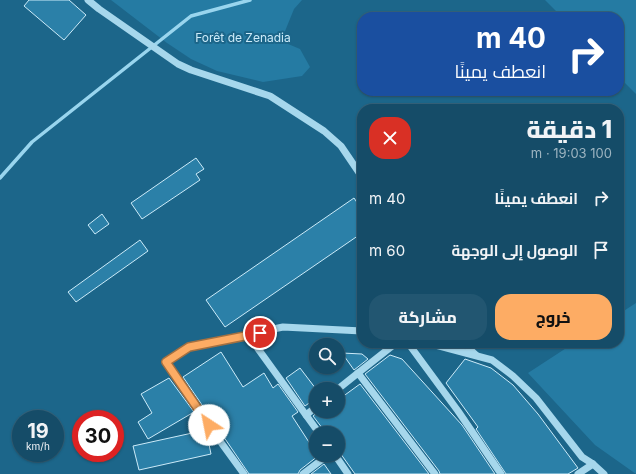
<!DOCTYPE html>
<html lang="ar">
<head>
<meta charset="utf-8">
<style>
  :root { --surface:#154c68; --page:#225671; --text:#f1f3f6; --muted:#9db4c0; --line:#34637c; --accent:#fdac64 }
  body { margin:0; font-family:Inter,Cairo,sans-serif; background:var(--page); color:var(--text); direction:rtl; height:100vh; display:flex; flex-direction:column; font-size:15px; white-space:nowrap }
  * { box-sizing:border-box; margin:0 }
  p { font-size:13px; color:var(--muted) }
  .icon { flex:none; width:22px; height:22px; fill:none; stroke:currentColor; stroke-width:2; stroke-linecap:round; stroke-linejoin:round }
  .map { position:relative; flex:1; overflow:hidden; direction:ltr }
  .drawer { position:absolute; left:357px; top:104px; width:267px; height:244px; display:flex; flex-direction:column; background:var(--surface); border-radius:16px; box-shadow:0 1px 3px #0004,0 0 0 1px var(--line); direction:rtl }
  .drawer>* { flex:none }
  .hud { position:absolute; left:357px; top:12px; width:267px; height:84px; border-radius:16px; box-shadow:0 1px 3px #0004,0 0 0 1px var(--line); direction:rtl; background:#1a4fa0; color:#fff; overflow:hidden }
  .controls { position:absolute; left:309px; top:338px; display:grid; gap:8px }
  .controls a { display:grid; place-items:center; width:36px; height:36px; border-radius:50%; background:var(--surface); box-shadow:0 1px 3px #0004,0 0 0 1px var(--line); font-size:20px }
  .speed { position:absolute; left:12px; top:410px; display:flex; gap:8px; font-size:20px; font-weight:700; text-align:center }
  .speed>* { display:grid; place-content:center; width:52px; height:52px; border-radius:50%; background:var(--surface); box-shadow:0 1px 3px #0004,0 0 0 1px var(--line); line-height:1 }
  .speed small { font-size:10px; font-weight:400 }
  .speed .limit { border:6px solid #d22; background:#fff; color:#111 }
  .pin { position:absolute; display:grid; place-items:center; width:34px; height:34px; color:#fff; margin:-17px; border:2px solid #fff; border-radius:50%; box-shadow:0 1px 4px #0007 }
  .me { position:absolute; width:44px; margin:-22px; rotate:326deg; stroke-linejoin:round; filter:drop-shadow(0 0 3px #0008) }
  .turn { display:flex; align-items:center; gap:14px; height:84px; padding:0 12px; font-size:18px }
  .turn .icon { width:52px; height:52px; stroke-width:2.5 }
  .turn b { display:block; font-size:28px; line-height:34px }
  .round { display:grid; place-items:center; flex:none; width:42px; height:42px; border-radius:16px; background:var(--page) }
  .overview { display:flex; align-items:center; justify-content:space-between; height:68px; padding:0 12px }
  h1 { font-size:24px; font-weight:800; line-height:30px }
  .cta { display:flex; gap:8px; margin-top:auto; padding:8px 12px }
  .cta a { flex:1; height:46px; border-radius:16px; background:var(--accent); color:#111; font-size:16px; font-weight:800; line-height:46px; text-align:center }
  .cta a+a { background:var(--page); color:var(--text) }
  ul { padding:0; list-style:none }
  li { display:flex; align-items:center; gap:12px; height:52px; padding:0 12px }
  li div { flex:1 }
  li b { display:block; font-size:15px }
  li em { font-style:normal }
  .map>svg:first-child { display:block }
  .green { fill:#257ba3 }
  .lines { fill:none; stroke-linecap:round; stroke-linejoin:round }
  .stream { stroke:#99d5ee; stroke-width:3.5 }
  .building { fill:#2b80a8; stroke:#ccebf9 }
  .minor { stroke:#a6d7ec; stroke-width:7 }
  .route-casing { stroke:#a47041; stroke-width:10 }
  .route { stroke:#fdac64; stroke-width:7 }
  .labels { text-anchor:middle; stroke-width:4; stroke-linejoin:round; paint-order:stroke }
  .park-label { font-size:12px; fill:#ccebf9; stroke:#1c668a }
</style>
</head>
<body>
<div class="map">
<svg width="636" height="474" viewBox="0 0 636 474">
  <rect width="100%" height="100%" fill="#1c668a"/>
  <!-- green -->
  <g class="green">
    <polygon points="111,0 302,0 294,9 281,41 300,49 310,67 302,76 263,82 217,71 191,59 167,43"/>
    <polygon points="545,0 636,0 636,94 619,77 619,17 562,17"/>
    <polygon points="636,303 636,474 595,445 528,373 574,343 619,343 619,314"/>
  </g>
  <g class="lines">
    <!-- stream -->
    <polyline class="stream" points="0,178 32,142 191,16 250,0"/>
  </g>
  <!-- building -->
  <g class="building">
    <polygon points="29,0 69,0 86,15 64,40 24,6"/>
    <polygon points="196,158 204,169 196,174 200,180 142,219 131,203"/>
    <polygon points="354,198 362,210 362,233 225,327 206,300"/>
    <polygon points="102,214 109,224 95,234 88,225"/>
    <polygon points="140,240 148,251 76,302 68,292"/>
    <polygon points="221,352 243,387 264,373 273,388 278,384 298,412 292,416 316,453 316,455 318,456 300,470 298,474 249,474 183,377"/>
    <polygon points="342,353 362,354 368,359 354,370"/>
    <polygon points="390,355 402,359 462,425 495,474 440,474 439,471 365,374"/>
    <polygon points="465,359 491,368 513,385 538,414 578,468 568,474 506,474 476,429 478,427 446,383"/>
    <polygon points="300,368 316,389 316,398 305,406 286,378"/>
    <polygon points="169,378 194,412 148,439 138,422 152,413 141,394"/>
    <polygon points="360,384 429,474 355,474 338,450 338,433 326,433 313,416 319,411 338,411 338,400"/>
    <polygon points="206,430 211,454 139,470 133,446"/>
    <polygon points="324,464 331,474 311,474"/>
  </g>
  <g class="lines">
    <!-- minor -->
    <g class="minor">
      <polyline points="88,0 99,9 178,64 191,70 270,96 324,131 341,146 362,177"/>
      <polyline points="248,335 319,433"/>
      <polyline points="408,343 458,411 501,474"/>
      <polyline points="428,343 492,360 513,376 536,398 582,457 593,464 604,474"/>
      <polyline points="463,343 476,355"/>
      <polyline points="358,373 396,343"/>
      <polyline points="338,389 358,373 435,474"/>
      <polyline points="306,415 316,407"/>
      <polyline points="335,455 348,474"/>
      <polyline points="244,474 217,437 166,362 189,347 283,327 362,331"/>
      <polyline points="303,474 328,455"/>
      <polyline points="578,474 593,464"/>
    </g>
  </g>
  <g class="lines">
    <!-- route casing -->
    <g class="route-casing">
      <polyline id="route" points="209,425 166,362 189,347 260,333"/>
    </g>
    <!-- route -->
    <use href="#route" class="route"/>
  </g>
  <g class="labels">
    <!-- park labels -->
    <g class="park-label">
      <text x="243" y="42">Forêt de Zenadia</text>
    </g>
  </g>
</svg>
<div class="controls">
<a><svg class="icon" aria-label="search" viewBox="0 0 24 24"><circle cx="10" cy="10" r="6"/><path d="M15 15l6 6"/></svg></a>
<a>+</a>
<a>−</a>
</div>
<div class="speed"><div>19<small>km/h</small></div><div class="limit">30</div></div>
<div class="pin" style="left:260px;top:333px;background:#d93025"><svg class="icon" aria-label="arrive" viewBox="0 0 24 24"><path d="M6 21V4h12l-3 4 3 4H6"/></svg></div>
<svg class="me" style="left:209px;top:425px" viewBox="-20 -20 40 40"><circle r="19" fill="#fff"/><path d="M0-13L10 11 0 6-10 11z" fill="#fdac64"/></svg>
<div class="hud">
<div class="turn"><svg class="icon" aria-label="right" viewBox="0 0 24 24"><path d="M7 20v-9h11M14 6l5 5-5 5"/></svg><div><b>40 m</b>انعطف يمينًا</div></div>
</div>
<section class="drawer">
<div class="overview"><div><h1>1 دقيقة</h1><p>100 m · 19:03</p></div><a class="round" style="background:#d93025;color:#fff"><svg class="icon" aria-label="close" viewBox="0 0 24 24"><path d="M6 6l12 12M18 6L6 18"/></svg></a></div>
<ul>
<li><svg class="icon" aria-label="right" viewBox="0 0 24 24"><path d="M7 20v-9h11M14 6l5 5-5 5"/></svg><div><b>انعطف يمينًا</b></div><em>40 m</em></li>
<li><svg class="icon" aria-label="arrive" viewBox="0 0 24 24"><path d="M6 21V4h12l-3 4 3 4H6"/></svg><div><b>الوصول إلى الوجهة</b></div><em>60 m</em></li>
</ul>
<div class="cta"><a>خروج</a><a>مشاركة</a></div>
</section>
</div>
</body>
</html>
